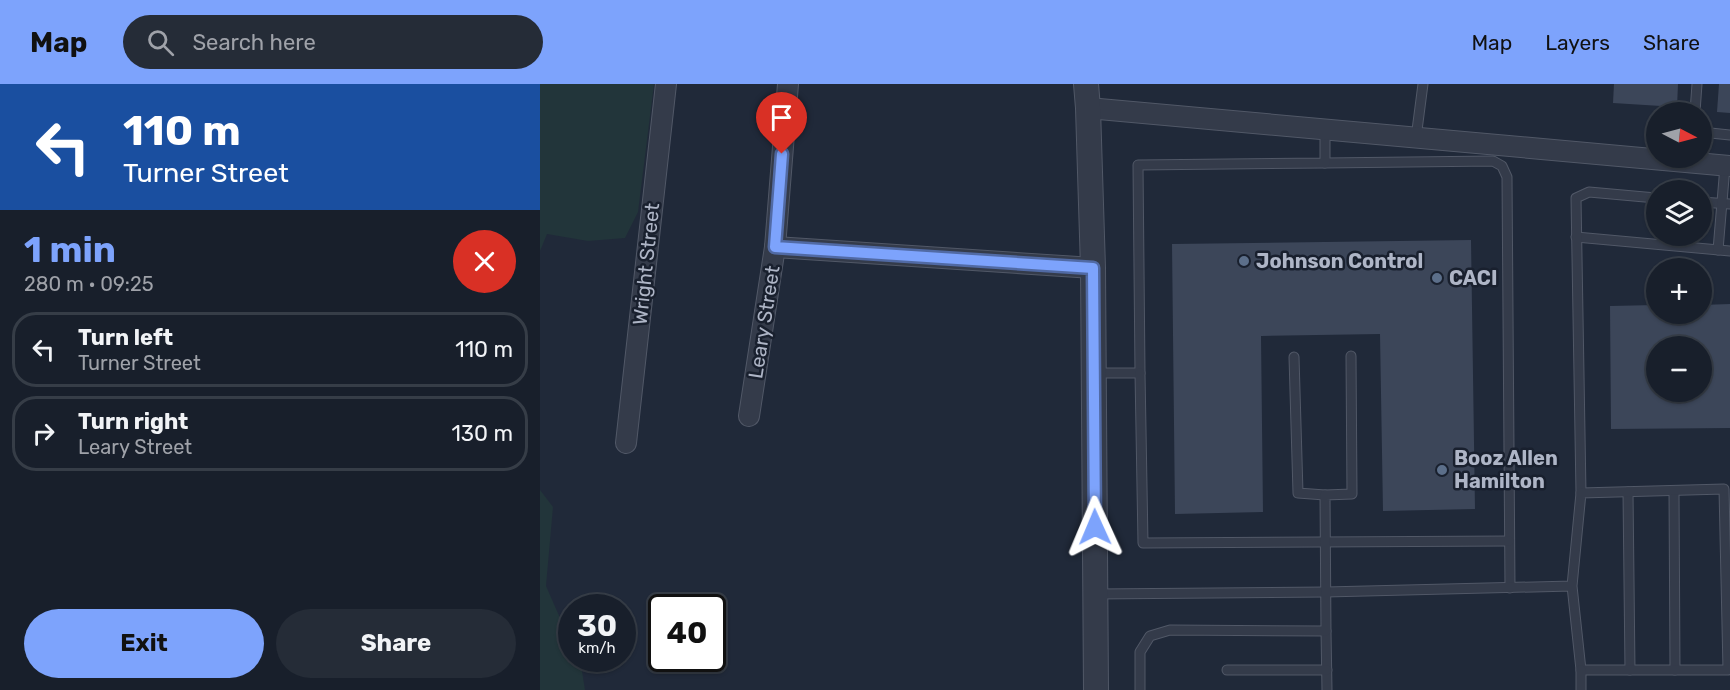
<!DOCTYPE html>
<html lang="en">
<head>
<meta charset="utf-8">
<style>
  :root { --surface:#181f2b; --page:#252c37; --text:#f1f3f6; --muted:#9fa2a9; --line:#363d47; --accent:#7da3fc }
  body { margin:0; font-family:Rubik,sans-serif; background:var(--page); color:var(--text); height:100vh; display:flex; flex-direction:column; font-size:22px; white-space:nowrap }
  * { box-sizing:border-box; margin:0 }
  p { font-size:20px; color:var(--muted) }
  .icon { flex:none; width:33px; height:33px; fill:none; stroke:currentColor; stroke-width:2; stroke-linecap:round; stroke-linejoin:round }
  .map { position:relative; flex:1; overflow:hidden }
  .details { display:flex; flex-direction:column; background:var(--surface); width:540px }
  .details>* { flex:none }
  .banner { background:#1a4fa0; color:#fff; overflow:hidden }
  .needle { width:39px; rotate:96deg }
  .buttons { position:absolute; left:1106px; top:18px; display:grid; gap:12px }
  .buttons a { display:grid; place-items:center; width:66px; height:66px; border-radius:50%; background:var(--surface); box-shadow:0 2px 4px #0004,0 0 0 2px var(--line); font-size:30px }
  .speed { position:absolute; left:18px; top:510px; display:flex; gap:12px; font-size:30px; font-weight:700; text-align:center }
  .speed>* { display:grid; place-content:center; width:78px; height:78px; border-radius:50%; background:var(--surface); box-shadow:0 2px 4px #0004,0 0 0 2px var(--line); line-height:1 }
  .speed small { font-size:15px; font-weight:400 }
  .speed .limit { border:3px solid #111; border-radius:9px; background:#fff; color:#111 }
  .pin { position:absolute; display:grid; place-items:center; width:51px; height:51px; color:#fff; margin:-62px -26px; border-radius:50% 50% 50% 0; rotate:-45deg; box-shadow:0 0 6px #0007 }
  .pin .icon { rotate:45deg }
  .me { position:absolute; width:66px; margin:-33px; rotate:359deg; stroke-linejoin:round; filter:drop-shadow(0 0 4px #0008) }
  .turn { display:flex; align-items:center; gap:21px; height:126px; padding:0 24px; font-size:27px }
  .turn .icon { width:78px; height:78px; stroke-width:2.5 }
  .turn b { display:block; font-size:42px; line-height:51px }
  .round { display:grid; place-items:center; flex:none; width:63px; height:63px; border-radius:32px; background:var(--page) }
  .headline { display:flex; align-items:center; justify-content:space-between; height:102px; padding:0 24px }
  h1 { font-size:36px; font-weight:700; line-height:45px; color:var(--accent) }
  .button { display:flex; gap:12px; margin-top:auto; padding:12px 24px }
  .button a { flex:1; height:69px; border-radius:36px; background:var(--accent); color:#111; font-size:24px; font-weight:700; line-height:69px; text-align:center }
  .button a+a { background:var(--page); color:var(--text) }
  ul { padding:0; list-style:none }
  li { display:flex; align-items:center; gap:18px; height:75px; margin:0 12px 9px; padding:0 12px; border:3px solid var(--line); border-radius:24px }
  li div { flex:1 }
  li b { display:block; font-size:22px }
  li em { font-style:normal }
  header { display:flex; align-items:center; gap:36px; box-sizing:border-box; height:84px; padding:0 30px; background:var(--accent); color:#111 }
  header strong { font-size:28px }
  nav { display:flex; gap:33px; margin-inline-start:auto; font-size:21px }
  .search { width:420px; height:54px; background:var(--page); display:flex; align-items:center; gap:15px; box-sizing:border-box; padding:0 21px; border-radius:33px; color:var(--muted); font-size:22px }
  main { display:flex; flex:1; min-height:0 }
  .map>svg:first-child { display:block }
  .green { fill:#22353a }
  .building { fill:#3c4659; fill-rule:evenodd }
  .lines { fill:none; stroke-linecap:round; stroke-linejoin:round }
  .service-casing { stroke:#515867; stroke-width:11 }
  .minor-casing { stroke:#515867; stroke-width:22 }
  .tertiary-casing { stroke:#515867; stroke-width:26 }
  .service { stroke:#343b4a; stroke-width:9 }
  .minor { stroke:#343b4a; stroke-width:20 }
  .tertiary { stroke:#343b4a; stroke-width:24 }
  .route-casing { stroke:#516aa4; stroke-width:15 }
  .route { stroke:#7da3fc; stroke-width:10 }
  .service-dot { fill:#5c6f8a; stroke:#19202e; stroke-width:2 }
  .labels { text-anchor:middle; stroke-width:5; stroke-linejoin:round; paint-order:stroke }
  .poi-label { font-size:20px; font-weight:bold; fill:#aeb5c6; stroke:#19202e; text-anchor:start }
  .street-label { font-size:20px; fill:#aeb5c6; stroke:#19202e }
</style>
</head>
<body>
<header>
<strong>Map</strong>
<div class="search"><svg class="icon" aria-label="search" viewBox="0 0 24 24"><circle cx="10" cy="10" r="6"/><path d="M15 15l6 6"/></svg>Search here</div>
<nav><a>Map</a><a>Layers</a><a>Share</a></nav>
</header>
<main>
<section class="details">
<div class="banner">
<div class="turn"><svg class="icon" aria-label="left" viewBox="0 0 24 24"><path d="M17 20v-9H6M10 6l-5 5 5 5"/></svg><div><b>110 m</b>Turner Street</div></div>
</div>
<div class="headline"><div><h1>1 min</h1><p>280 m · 09:25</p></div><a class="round" style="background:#d93025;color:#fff"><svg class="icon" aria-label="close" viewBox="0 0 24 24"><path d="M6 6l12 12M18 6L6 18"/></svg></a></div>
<ul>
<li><svg class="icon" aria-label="left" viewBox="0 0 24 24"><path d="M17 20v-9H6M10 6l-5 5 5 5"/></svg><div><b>Turn left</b><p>Turner Street</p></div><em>110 m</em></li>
<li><svg class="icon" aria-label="right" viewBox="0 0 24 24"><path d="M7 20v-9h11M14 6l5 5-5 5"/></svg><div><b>Turn right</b><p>Leary Street</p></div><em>130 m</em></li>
</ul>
<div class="button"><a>Exit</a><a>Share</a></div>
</section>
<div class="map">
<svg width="1190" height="606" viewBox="0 0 1190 606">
  <rect width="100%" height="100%" fill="#202939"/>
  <!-- green -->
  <g class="green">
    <polygon points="0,0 114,0 98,128 85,154 48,157 7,150 0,167"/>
    <polygon points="0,406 13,423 6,502 31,559 32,574 38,575 41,581 45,606 0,606"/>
  </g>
  <!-- building -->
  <g class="building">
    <polygon points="1074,0 1138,0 1137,23 1073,19"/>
    <polygon points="1179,0 1190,0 1190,29 1177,28"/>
    <polygon points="931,156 935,425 843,427 840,250 721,252 723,428 635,430 632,160"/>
    <path d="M1190,220v124l-119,1 -1,-123 46,-1v9h45v-9zM1116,262h45v46h-45z"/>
  </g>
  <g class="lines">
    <!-- service casing -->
    <g class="service-casing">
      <g id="service">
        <polyline points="1155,28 1157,0"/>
        <polyline points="1161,48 1190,51"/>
        <polyline points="876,54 883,0"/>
        <polyline points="785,79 953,77 962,82 967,93 970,504"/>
        <polyline points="1161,118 1190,120"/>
        <polyline points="1036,153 1190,167"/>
        <polyline points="1178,166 1185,82"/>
        <polyline points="754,273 758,409 785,411"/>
        <polyline points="554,289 600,289 598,81 785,79 785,46"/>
        <polyline points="600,289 603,459 969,457"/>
        <polyline points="1134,407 1135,586"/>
        <polyline points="1088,408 1090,586"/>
        <polyline points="1041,409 1036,114 1049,108 1116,114"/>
        <polyline points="556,510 786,508 1032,502 1041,586 1188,586 1184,405 1041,409 1032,502"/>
        <polyline points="786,547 787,606"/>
        <polyline points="687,586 787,586"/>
        <polyline points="1041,586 1041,606"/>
        <polyline points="600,606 600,568 610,552 630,546 786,547 785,411 812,410 811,272"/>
      </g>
    </g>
    <!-- minor casing -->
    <g class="minor-casing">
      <g id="minor">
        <polyline points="548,24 1190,82"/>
        <polyline points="235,163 553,184"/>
        <polyline points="209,332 235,163 248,0"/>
        <polyline points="86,359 126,0"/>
      </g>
    </g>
    <!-- tertiary casing -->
    <g class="tertiary-casing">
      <polyline id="tertiary" points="546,0 548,24 553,184 556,606"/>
    </g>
    <!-- service -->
    <use href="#service" class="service"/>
    <!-- minor -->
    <use href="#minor" class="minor"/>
    <!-- tertiary -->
    <use href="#tertiary" class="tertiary"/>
  </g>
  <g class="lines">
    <!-- route casing -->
    <g class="route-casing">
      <polyline id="route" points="242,70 235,163 553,184 555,443"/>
    </g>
    <!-- route -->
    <use href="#route" class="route"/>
  </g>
  <!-- markers -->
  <g class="service-dot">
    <circle cx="704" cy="177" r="6"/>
    <circle cx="897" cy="194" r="6"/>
    <circle cx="902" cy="386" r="6"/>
  </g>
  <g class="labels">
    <!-- poi labels -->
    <g class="poi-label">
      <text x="716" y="184">Johnson Control</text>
      <text x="909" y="201">CACI</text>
      <text x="914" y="381">Booz Allen<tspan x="914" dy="23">Hamilton</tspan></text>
    </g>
    <!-- street labels -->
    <g class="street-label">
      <text transform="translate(106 180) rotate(-84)" y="7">Wright Street</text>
      <text transform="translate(224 238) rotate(-81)" y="7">Leary Street</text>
    </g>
  </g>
</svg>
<div class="buttons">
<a><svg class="needle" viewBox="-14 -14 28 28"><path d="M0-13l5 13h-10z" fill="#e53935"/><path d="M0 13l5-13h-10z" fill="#9fa2a9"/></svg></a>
<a><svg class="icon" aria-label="layers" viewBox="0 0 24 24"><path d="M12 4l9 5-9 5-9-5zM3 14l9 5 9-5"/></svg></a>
<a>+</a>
<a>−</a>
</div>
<div class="speed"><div>30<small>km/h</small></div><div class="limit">40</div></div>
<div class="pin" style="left:242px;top:70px;background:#d93025"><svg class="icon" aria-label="arrive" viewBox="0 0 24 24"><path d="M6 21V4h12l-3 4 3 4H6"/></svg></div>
<svg class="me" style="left:555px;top:443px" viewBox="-20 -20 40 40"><path d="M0-17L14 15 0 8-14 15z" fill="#7da3fc" stroke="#fff" stroke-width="4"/></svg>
</div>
</main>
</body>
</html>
